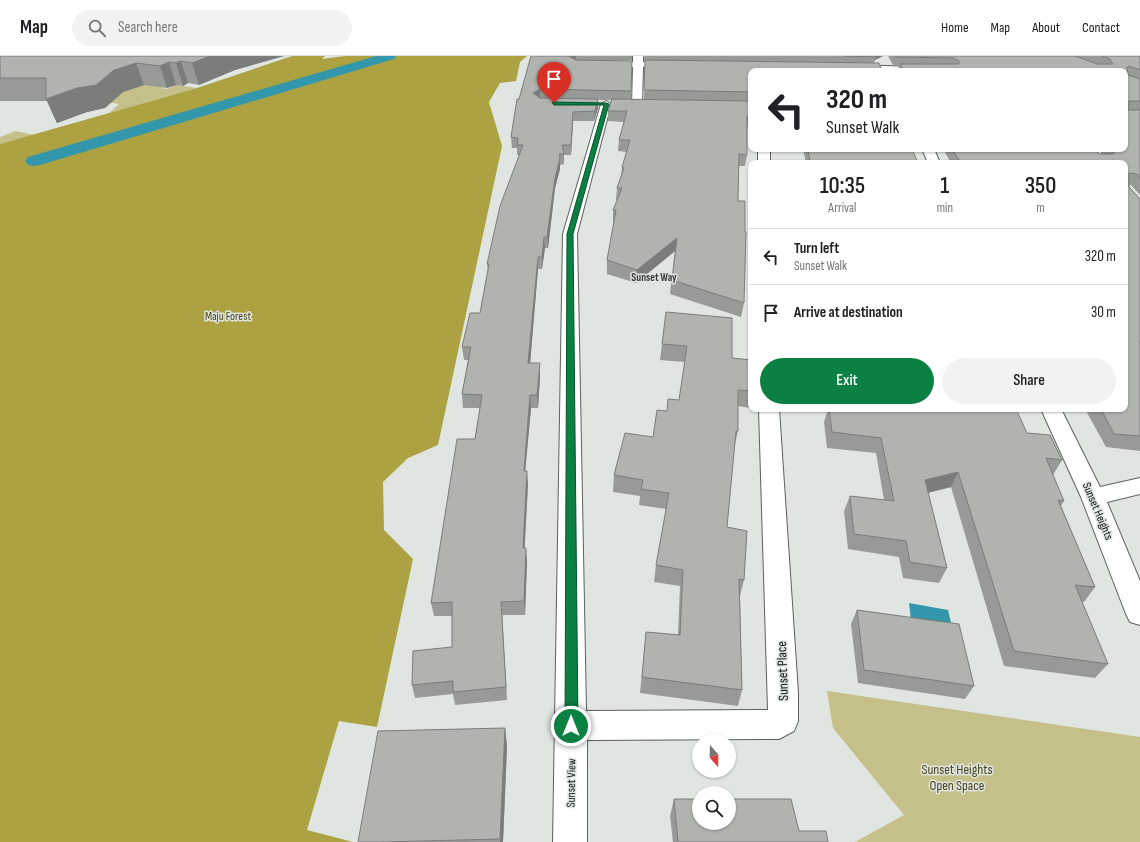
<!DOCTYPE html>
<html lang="en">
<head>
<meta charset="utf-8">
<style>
  :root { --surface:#fff; --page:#f2f2f2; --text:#202124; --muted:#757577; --line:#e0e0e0; --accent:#0b8043 }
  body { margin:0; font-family:"Sofia Sans Condensed",sans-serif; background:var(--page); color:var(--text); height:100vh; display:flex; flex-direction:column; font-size:15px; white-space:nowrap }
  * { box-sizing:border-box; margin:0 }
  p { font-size:13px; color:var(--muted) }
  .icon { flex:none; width:22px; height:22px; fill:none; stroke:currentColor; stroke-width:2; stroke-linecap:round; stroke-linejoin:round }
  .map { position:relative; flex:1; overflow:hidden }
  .sheet { position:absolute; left:748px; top:104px; width:380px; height:252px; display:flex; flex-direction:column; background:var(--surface); border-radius:8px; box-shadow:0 1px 3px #0004 }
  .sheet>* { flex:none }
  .hud { position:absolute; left:748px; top:12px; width:380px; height:84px; border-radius:8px; box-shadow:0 1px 3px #0004; background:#fff; color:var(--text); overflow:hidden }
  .needle { width:26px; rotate:160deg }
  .tools { position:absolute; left:692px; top:678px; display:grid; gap:8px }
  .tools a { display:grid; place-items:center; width:44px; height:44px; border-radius:50%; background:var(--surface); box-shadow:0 1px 3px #0004; font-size:20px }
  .pin { position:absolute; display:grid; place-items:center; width:34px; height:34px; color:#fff; margin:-41px -17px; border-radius:50% 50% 50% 0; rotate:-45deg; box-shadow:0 0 4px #0007 }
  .pin .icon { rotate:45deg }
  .me { position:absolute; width:44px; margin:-22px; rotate:0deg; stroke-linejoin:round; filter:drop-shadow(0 0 3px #0008) }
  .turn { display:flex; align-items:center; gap:14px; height:84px; padding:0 12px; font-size:18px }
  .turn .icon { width:52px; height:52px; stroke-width:2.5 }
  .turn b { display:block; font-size:28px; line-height:34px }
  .eta { display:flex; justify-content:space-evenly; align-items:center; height:68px; text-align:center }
  .eta b { font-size:24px; font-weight:600; line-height:28px }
  .action { display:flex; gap:8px; margin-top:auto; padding:8px 12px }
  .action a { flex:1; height:46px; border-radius:24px; background:var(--accent); color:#fff; font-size:16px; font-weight:600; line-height:46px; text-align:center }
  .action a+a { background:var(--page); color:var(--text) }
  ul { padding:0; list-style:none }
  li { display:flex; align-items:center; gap:12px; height:56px; padding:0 12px; border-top:1px solid var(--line) }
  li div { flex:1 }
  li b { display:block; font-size:15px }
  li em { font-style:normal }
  header { display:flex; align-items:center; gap:24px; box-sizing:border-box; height:56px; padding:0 20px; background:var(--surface); border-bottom:1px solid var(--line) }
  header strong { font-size:19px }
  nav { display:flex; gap:22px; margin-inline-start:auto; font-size:14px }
  .search { width:280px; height:36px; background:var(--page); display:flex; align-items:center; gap:10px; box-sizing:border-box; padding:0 14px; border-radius:22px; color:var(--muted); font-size:15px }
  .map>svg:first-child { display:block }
  .green { fill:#c5c089 }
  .forest { fill:#aca241 }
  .water { fill:#3297aa }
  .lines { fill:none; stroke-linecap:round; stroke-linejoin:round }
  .canal { fill:#3297aa; fill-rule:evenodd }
  .minor-casing { stroke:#5c615e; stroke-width:2 }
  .minor { fill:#fff; fill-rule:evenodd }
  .wall { fill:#979a96 }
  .shaded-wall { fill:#7b7d7a }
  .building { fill:#b0b3ae; stroke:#7b7d7a }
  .route { fill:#0b8043; stroke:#07532c }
  .labels { text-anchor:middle; stroke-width:3; stroke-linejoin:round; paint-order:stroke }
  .far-neighbourhood-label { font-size:11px; font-weight:bold; fill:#343836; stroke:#e0e5e2 }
  .park-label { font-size:12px; fill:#47431b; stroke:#e0e5e2 }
  .street-label { font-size:12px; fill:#131514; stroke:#e0e5e2 }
  .near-street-label { font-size:14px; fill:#131514; stroke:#e0e5e2 }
  .near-park-label { font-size:14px; fill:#47431b; stroke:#e0e5e2 }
</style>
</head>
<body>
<header>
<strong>Map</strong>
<div class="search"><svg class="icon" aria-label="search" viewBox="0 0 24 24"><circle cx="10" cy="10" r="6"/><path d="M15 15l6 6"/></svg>Search here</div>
<nav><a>Home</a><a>Map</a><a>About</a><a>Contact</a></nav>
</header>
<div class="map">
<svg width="1140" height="786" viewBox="0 0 1140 786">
  <rect width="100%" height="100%" fill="#e0e5e2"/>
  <!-- green -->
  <g class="green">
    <polygon points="61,17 168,28 161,32 167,33 176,29 197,32 109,57 119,48 24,32"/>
    <polygon points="16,75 34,79 0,88 0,81"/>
    <polygon points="827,635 1140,681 1140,786 855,786 904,759 833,672"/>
  </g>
  <!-- forest -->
  <polygon class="forest" points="292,0 325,0 322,3 345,0 527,0 520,6 516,25 500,27 489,46 502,90 438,389 408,402 383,426 384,474 413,503 377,671 339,665 307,774 353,786 0,786 0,88 197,32"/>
  <!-- water -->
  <polygon class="water" points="909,547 948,554 952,571 911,564"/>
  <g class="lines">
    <!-- canal -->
    <polygon class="canal" points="376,0 396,0 394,3 40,109 34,110 28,109 25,105 28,101"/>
    <!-- minor casing -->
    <g class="minor-casing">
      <g id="minor">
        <polygon points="633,0 643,0 643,6 675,6 680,9 675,12 643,11 642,49 637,52 632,49 633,11 601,11 596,8 601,5 633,6"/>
        <polygon points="851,9 951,12 956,15 848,14 846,12"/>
        <polygon points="606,45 611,48 577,178 586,655 768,654 759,353 779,353 798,637 798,665 794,675 779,683 587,684 587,786 553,786 563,178 601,48"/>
        <rect x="758" y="93" width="12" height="14"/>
        <polygon points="922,93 934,93 940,107 928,107"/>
        <polygon points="1041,353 1061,353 1100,431 1140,422 1140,438 1107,446 1140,525 1140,569 1130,566 1126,558 1081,441"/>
      </g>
    </g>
    <!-- minor -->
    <use href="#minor" class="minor"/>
  </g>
  <!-- wall -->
  <g class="wall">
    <polygon points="0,0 284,0 235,14 199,29 188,27 183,30 176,29 167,32 144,29 123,36 105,52 87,56 57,67 47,45 0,45"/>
    <polygon points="531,0 632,0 632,4 576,4 632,5 631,43 644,44 645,5 643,0 883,0 875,4 874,7 751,15 751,71 747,71 747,99 745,110 739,110 738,145 744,247 741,261 670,238 675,195 636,227 607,218 607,204 614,167 613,167 613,154 617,144 616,144 617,132 621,120 622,111 627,96 618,95 619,84 624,66 608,65 608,55 611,44 598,44 598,52 594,65 573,65 571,99 564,99 564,108 560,109 560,113 555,132 548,192 545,192 542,213 538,213 530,307 540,307 540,320 538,352 531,352 525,415 528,428 524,492 527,505 525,559 502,559 507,644 455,649 453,638 415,642 412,629 452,591 452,560 434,560 431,547 475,383 480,352 463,352 462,338 468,304 464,304 462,291 480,257 488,215 487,208 519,99 517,99 517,92 512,92 511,81 519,43"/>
    <polygon points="888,0 1140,0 1140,139 1131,129 1129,129 1129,131 1140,143 1140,395 1106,391 1085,353 1125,353 1125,107 951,107 943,93 1095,93 1099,98 1102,98 1099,93 1125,93 1125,15 898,15 899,10 893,9"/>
    <polygon points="803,93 912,93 918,107 806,107"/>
    <polygon points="666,256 732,302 751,304 751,347 750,352 738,350 738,375 734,392 727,471 744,524 740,540 742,634 738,650 640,637 646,576 678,579 680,530 654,526 656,509 666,453 639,449 640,440 613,436 614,419 653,381 667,355 679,344 685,306 660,304"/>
    <polygon points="828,353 1016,353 1027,377 1062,404 1053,419 1064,445 1061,450 1095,531 1084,546 1082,546 1108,608 1095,622 1004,610 951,431 928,437 947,512 939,527 903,522 899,501 848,493 844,455 850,440 884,444 876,397 827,392 824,366"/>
    <polygon points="857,554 974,630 965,643 858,627 851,568"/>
    <polygon points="505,672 507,690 503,786 358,786"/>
    <polygon points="674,743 799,775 828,786 673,786 670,760"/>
  </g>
  <!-- shaded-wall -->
  <g class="shaded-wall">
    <polygon points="210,0 284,0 235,14 199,29 192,7"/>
    <polygon points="570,0 576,0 576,4 570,7"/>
    <polygon points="873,0 883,0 875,4 876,1"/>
    <polygon points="181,5 188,27 183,30 176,7"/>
    <polygon points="169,6 176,29 167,32 160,10"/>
    <polygon points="136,7 144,29 123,36 105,52 87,56 57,67 46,43 77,32 114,14"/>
    <polygon points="540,33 540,42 533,37"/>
    <polygon points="598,43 598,52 594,65 595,55"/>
    <polygon points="573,56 573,65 571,99 571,89"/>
    <polygon points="560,102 560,113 555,132 548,192 547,181 555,122"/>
    <polygon points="544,181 545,192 542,213 542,201"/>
    <polygon points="677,182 675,195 636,227 637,214"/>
    <polygon points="538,201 538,213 529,320 528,307"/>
    <polygon points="540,307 540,320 538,352 537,339"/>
    <polygon points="530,339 531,352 524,428 524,415"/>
    <polygon points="527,415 528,428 524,505 523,492"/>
    <polygon points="958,416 951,431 918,439 925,424"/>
    <polygon points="526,492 527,505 525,559 524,545"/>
    <polygon points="501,546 502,559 507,644 506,631"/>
    <polygon points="505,672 507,690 503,786 500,786 500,783"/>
  </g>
  <!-- building -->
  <g class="building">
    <polygon points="0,0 210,0 192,7 181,5 176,7 169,6 160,10 136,7 114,14 96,29 77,32 46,43 46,22 0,22"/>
    <polygon points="531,0 570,0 570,1 576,4 632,5 631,35 540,33 533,37 540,42 598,43 595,55 573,56 571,89 562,89 564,98 559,98 560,102 555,122 547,181 544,181 542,201 538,201 528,307 540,307 537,339 530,339 524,415 527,415 523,492 526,492 524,545 501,546 506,631 453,636 453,625 412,629 413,595 452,591 452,546 431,547 457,383 475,383 482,339 462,338 471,291 462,291 470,257 480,257 489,208 487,208 500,150 523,89 517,89 518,82 511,81 517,43 519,43"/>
    <polygon points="844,0 875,0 876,1"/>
    <polygon points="895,0 1075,0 1097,8 1113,8 1110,3 1102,0 1140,0 1140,14 1129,10 1127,11 1128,19 1140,23 1140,45 1129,45 1128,47 1128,54 1140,54 1140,122 1137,118 1129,117 1129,131 1140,143 1140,287 1139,287 1140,288 1140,380 1114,378 1101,353 1125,353 1125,107 961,107 952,93 1095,93 1099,98 1113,98 1114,97 1112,93 1125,93 1125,15 904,15 900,8 959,8 959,5 954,2 896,1"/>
    <polygon points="645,4 879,7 882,15 751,15 751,36 644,34"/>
    <polygon points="612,43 751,45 751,60 747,60 747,99 739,98 738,145 745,145 745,176 746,176 744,247 672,224 677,182 637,214 607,204 616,154 613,154 622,132 617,132 624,112 622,111 630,84 619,84 627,55 608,55"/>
    <polygon points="808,93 912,93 918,107 810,107"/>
    <polygon points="666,256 732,262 732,302 751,304 751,335 738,334 738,375 736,375 727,471 747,475 744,524 739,523 742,634 642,621 646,576 680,579 683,514 656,509 669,437 641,433 643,424 614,419 625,377 653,381 657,354 667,355 668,343 679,344 687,290 662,288"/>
    <polygon points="829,353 1016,353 1027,377 1050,379 1062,404 1046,402 1064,445 1058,444 1095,531 1075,529 1108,608 1014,595 958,416 925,424 947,512 910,506 906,485 854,478 850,440 894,445 881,382 832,376"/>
    <polygon points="857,554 959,568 974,630 864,614"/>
    <polygon points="505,672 500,783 381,786 358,786 378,675"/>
    <polygon points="674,743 699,743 699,767 729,767 729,743 791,743 799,775 826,775 828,786 678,786"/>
  </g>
  <!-- route -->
  <polygon class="route" points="552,46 606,47 609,48 573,178 578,670 576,674 571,676 567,674 565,670 567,178 604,49 554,49"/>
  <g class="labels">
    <!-- far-neighbourhood labels -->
    <g class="far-neighbourhood-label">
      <text x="654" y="225">Sunset Way</text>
    </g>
    <!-- park labels -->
    <g class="park-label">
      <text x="228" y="264">Maju Forest</text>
    </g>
    <!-- street labels -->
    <g class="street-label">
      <text transform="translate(1098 455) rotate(67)" y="4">Sunset Heights</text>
      <text transform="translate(571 727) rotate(-89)" y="4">Sunset View</text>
    </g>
    <!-- near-street labels -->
    <g class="near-street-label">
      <text transform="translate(782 615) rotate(-92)" y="5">Sunset Place</text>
    </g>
    <!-- near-park labels -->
    <g class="near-park-label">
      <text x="957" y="718">Sunset Heights<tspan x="957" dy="16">Open Space</tspan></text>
    </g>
  </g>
</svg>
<div class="tools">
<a><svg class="needle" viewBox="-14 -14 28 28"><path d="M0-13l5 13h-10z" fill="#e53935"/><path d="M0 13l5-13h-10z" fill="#757577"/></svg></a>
<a><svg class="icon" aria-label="search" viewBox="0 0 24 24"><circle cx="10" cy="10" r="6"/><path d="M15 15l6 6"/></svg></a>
</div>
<div class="pin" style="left:554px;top:47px;background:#d93025"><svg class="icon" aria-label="arrive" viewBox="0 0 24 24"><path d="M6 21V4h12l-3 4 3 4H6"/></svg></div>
<svg class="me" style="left:571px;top:670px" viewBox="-20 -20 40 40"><circle r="17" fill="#0b8043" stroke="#fff" stroke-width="3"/><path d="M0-11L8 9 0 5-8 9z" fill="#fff"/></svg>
<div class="hud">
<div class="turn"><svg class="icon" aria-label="left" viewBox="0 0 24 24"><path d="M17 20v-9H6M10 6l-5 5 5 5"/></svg><div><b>320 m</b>Sunset Walk</div></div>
</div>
<section class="sheet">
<div class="eta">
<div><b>10:35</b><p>Arrival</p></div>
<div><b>1</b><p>min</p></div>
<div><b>350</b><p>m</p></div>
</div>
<ul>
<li><svg class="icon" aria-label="left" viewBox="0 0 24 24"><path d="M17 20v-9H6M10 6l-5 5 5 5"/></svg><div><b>Turn left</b><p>Sunset Walk</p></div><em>320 m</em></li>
<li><svg class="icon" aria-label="arrive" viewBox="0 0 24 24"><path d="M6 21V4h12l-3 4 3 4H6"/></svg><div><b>Arrive at destination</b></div><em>30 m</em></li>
</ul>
<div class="action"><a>Exit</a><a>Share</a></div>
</section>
</div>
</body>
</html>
